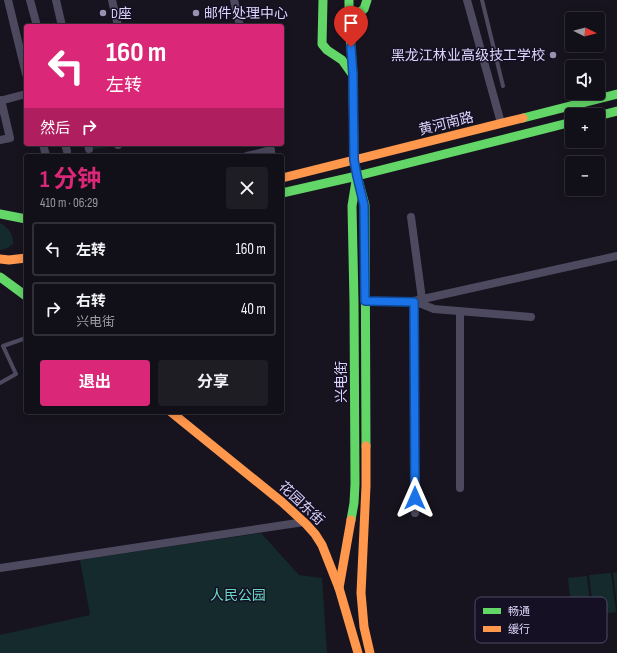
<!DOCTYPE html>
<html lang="zh">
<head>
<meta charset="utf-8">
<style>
  :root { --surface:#110f17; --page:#1e1d24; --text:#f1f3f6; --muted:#9c9ca1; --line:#302f36; --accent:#db2777 }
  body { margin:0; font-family:"Sofia Sans Condensed","Noto Sans SC",sans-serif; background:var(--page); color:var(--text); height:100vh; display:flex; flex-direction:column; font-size:15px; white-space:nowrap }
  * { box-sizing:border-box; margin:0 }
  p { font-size:13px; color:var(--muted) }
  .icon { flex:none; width:22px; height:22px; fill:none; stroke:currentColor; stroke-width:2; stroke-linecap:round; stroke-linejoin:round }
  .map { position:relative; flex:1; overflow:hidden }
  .details { position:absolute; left:24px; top:154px; width:260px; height:260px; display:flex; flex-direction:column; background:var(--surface); border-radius:4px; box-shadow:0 2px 10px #0003,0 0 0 1px var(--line) }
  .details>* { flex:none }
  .hud { position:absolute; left:24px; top:24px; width:260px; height:122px; border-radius:4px; box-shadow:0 2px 10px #0003,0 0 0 1px var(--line); background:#db2777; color:#fff; overflow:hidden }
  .needle { width:26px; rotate:96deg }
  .fabs { position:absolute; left:565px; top:12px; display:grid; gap:8px }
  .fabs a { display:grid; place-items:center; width:40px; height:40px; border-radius:4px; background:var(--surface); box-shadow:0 2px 10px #0003,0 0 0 1px var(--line); font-size:20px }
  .pin { position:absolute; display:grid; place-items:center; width:34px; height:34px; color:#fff; margin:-41px -17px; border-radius:50% 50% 50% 0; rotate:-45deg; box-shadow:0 0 4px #0007 }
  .pin .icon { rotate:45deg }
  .me { position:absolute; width:44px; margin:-22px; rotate:0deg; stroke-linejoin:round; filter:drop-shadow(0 0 3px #0008) }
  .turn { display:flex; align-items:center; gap:14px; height:84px; padding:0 16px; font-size:18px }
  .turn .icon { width:52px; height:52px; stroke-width:2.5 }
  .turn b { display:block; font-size:28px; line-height:34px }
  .then { display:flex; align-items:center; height:38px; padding:0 16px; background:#0003; gap:8px; font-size:15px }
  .round { display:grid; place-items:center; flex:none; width:42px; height:42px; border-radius:4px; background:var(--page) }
  .overview { display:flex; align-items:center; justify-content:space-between; height:68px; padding:0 16px }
  h1 { font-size:24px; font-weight:700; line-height:30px; color:var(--accent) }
  .action { display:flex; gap:8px; margin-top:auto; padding:8px 16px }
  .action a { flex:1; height:46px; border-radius:4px; background:var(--accent); color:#fff; font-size:16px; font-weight:700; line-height:46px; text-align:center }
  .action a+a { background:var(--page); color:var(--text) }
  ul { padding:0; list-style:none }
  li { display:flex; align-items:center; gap:12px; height:54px; margin:0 8px 6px; padding:0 8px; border:2px solid var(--line); border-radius:4px }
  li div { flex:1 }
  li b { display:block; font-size:15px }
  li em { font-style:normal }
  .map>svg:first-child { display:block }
  .green { fill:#142a2c }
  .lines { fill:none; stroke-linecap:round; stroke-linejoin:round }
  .lane { stroke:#4d4a60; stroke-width:4 }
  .street { stroke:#4d4a60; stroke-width:8 }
  .fast { stroke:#63d668; stroke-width:9 }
  .slow { stroke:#ff974d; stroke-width:9 }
  .route-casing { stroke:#114b97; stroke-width:10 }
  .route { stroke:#1a73e8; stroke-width:7 }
  .poi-dot { fill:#9892af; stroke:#151024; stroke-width:1.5 }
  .labels { text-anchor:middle; stroke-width:3; stroke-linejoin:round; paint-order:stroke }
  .poi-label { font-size:14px; fill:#ddd6fc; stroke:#151024; text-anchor:start }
  .street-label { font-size:14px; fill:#ddd6fc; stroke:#151024 }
  .park-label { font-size:14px; fill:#67d8c2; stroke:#151024 }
  .key { fill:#151024; stroke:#514b65; stroke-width:1 }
  .key-label { font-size:11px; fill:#ddd6fc }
</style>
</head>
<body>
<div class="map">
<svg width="617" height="653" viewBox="0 0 617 653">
  <rect width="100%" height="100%" fill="#17141f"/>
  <!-- green -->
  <g class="green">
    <polygon points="89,144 115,144 116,146 90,150"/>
    <path d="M0,223c8,4 14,12 13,21l-5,4 -8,2z"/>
    <polygon points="261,533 299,575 322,578 327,653 0,653 0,635 90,615 80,560"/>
    <polygon points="617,572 617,605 613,573"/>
    <polygon points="611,573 616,612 594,615 589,575"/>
    <polygon points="587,576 591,614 572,616 568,578"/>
  </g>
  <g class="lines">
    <!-- lane -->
    <g class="lane">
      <polyline points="482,0 503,86"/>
      <polyline points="0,383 16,374 3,346 26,338"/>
    </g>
    <!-- street -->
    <g class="street">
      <polyline points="8,0 26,74"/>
      <polyline points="30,0 37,26"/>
      <polyline points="56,0 62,26"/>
      <polyline points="112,0 118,26"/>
      <polyline points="234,0 240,26"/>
      <polyline points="467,0 501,123"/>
      <polyline points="0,101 26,94"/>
      <polyline points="0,140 10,138 1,100"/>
      <polyline points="43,144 46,156"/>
      <polyline points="65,144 67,151"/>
      <polyline points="88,144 89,149"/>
      <polyline points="118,144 118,145"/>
      <polyline points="269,144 272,156"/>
      <polyline points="247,156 271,150"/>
      <polyline points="411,217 422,299"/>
      <polyline points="365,301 414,301 617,256"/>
      <polyline points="460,488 460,312"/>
      <polyline points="415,513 414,301 434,309 531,317"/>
      <polyline points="0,568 304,522"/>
    </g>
    <!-- fast -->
    <g class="fast">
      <polyline points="323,0 322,44 327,50 342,60 352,74"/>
      <polyline points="349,0 349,20 353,75 354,160 357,176 365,205 366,446"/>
      <polyline points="349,20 364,9 367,0"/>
      <polyline points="598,116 617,111"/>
      <polyline points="523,118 617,94"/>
      <polyline points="282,193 357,176 572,122"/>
      <polyline points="0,214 26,219"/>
      <polyline points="0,277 26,296"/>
      <polyline points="351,520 354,503 355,484 354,302 352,206 356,181"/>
    </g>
    <!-- slow -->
    <g class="slow">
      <polyline points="282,178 523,118"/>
      <polyline points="0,259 9,260 26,258"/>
      <polyline points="171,412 282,502 306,524 315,534 322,545 339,588"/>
      <polyline points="366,446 366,486 361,593 364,627 370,653"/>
      <polyline points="351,520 339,588 358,653"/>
    </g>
  </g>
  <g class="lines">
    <!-- route casing -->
    <g class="route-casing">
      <polyline id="route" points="351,47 353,75 354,160 357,176 364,205 365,301 414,302 415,498"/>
    </g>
    <!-- route -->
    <use href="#route" class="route"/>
  </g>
  <!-- markers -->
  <g class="poi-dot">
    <circle cx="103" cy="13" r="4"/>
    <circle cx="196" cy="13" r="4"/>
    <circle cx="553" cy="55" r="4"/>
  </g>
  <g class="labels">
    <!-- poi labels -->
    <g class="poi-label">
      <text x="111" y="18">D座</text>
      <text x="204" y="18">邮件处理中心</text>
      <text x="545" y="60" text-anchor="end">黑龙江林业高级技工学校</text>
    </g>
    <!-- street labels -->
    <g class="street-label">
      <text transform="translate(446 123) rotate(-14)" y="5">黄河南路</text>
      <text transform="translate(341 382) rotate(-90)" y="5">兴电街</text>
      <text transform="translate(302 503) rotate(43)" y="5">花园东街</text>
    </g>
    <!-- park labels -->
    <g class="park-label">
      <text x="238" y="600">人民公园</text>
    </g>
  </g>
  <!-- legend -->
  <rect x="475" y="597" width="132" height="46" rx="6" class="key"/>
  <rect x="483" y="608" width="18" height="6" fill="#63d668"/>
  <rect x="483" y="626" width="18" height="6" fill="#ff974d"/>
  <g class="key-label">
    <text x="508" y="615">畅通</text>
    <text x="508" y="633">缓行</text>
  </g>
</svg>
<div class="fabs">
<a><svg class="needle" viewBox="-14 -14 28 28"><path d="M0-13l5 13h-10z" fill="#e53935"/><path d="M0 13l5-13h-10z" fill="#9c9ca1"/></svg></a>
<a><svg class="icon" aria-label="sound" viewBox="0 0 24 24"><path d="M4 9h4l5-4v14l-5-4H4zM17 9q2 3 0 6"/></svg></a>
<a>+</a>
<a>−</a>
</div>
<div class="pin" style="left:351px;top:47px;background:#d93025"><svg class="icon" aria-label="arrive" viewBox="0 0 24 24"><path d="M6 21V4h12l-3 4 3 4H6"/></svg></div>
<svg class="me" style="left:415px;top:498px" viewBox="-20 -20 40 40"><path d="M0-17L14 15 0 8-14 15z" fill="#1a73e8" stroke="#fff" stroke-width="4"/></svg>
<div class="hud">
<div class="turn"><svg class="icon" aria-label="left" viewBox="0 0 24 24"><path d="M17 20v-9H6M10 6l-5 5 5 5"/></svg><div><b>160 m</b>左转</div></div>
<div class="then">然后<svg class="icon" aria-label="right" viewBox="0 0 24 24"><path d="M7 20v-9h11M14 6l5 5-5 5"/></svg></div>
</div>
<section class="details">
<div class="overview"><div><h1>1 分钟</h1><p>410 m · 06:29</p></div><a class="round"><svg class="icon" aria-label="close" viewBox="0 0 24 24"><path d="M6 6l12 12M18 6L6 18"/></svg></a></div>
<ul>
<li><svg class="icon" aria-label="left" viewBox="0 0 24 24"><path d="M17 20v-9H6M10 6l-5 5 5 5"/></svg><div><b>左转</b></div><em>160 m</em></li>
<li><svg class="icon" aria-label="right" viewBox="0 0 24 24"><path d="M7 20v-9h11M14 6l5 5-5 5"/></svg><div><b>右转</b><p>兴电街</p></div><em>40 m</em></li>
</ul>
<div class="action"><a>退出</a><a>分享</a></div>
</section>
</div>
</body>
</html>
